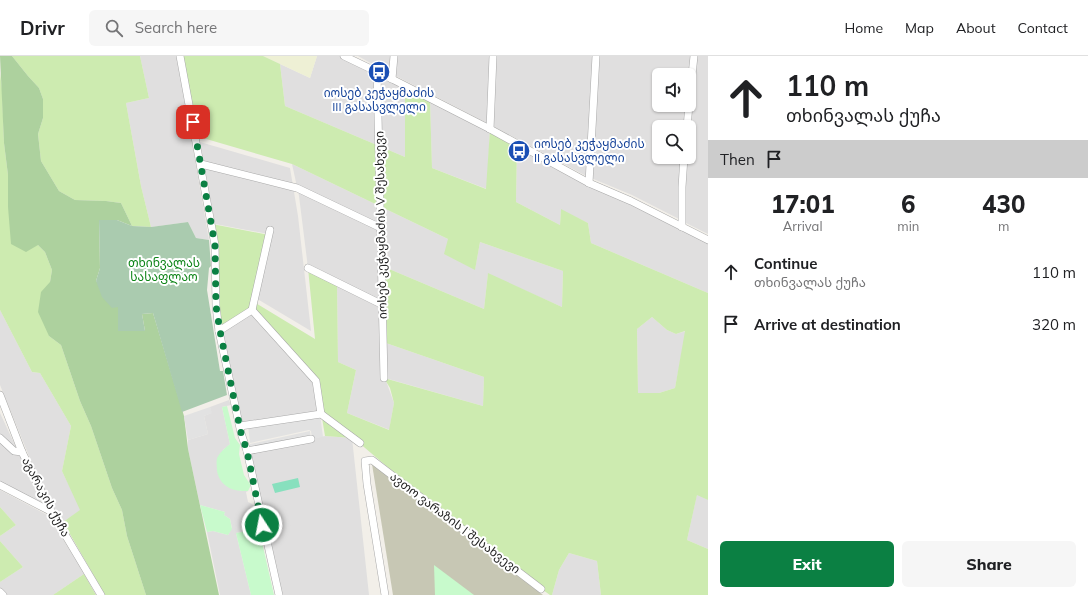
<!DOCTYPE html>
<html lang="en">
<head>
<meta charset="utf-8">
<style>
  :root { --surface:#fff; --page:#f6f6f6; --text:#202124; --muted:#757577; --line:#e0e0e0; --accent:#0b8043 }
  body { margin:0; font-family:Mulish,"Noto Sans Georgian",sans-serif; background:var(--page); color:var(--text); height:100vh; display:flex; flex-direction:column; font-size:15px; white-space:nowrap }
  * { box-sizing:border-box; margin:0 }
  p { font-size:13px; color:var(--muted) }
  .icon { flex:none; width:22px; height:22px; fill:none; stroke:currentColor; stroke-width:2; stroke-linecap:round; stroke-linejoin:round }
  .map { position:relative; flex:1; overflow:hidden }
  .side { display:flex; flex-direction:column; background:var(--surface); width:380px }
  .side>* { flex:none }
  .top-card { background:#fff; color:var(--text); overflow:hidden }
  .controls { position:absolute; left:652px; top:12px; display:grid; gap:8px }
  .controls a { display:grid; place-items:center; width:44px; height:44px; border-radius:6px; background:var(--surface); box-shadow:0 1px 3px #0004; font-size:20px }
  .pin { position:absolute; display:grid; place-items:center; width:34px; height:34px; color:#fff; margin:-17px; border-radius:8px; box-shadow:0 2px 6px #0006 }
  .me { position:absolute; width:44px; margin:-22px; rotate:349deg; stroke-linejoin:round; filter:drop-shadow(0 0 3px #0008) }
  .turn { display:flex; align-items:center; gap:14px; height:84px; padding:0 12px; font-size:18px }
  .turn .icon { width:52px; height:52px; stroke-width:2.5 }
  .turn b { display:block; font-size:28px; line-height:34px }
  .then { display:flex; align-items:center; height:38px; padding:0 12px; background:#0003; gap:8px; font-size:15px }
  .eta { display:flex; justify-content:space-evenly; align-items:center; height:68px; text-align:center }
  .eta b { font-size:24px; font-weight:800; line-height:28px }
  .action { display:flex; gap:8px; margin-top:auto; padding:8px 12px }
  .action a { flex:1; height:46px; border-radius:6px; background:var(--accent); color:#fff; font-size:16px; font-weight:800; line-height:46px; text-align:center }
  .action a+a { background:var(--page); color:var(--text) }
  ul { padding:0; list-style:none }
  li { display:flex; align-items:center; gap:12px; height:52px; padding:0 12px }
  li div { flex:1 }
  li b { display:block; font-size:15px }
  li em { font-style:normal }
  header { display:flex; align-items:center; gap:24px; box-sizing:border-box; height:56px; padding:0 20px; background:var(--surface); border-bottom:1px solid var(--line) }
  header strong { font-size:19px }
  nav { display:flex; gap:22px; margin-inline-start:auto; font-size:14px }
  .search { width:280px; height:36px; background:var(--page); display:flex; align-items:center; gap:10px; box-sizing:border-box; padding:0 14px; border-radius:6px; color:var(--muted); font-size:15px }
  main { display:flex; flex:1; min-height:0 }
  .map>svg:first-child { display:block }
  .residential { fill:#e0dfdf }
  .construction { fill:#c7c7b4 }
  .farmland { fill:#eef0d5 }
  .grass { fill:#cdebb0; fill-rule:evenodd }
  .forest { fill:#add19e }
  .cemetery { fill:#aacbaf }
  .park { fill:#c8facc }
  .pitch { fill:#88e0be }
  .parking { fill:#e2e2e2 }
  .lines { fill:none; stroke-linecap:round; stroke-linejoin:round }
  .minor-casing { stroke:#a9a9a9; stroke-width:8 }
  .minor { stroke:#fff; stroke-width:7 }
  .route { stroke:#0b8043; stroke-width:7; stroke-dasharray:0 12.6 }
  .labels { text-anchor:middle; stroke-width:4; stroke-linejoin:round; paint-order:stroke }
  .transit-label { font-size:12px; fill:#164399; stroke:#fff }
  .street-label { font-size:12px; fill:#222; stroke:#fff }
  .park-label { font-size:12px; fill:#0c8416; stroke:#fff }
</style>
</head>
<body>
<header>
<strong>Drivr</strong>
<div class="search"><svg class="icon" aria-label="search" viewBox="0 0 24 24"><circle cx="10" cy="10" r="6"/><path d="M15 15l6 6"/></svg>Search here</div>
<nav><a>Home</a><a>Map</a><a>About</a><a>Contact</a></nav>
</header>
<main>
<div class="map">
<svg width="708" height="539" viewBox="0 0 708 539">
  <rect width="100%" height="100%" fill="#f2efe9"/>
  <!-- residential -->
  <g class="residential">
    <polygon points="140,0 177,0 209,184 196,182 188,166 151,171 141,130 126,47 149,42"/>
    <polygon points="317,0 347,0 405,30 405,101 285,50 280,8 310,22"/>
    <polygon points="358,0 392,0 391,17 376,10"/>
    <polygon points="395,0 492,0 489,68 394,19"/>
    <polygon points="494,0 595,0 588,121 491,69"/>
    <polygon points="598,0 692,0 689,19 659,19 659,49 687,49 685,71 659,71 659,101 683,101 681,164 632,139 591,122"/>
    <polygon points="695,0 708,0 708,178 684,166 686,101 689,101 689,71"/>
    <polygon points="430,44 490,73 487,133 432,112"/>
    <polygon points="200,86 290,112 298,160 311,275 254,241 268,178 215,168"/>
    <polygon points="517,88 708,184 708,237 591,187 588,167 561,154 560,169 516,146"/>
    <polygon points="292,108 448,183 475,213 480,186 563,215 562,251 488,218 484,253 382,210 383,286 484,321 483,350 385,322 394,347 390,369 390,374 347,357 356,314 338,306 337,227 308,212 299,140"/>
    <polygon points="0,254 32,316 40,317 71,370 62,415 81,454 63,466 51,448 40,427 0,329"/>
    <polygon points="252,254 316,325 321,358 240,370 219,275"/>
    <polygon points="652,261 667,274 676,278 686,275 675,332 659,337 638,337 637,273"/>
    <polygon points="229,344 231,349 222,351 230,388 223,394 240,435 248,435 246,436 248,446 252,448 255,451 259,473 236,477 251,539 220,539 207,476 213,475 228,479 232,472 230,463 224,459 225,456 200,449 188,393 188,384 208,378 204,360 211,357 210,351"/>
    <polygon points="0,357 41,445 40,447 0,426"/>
    <polygon points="325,380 352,382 369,539 279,539 247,395"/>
    <polygon points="0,434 49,460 84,518 53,539 0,539 0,526 23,511 0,485 0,480 16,469 0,451"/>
    <polygon points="697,438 708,444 708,493 687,484"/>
    <polygon points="569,497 597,505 601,539 552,539 559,514"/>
  </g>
  <!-- construction -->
  <polygon class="construction" points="372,408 421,444 543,539 393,539"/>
  <!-- farmland -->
  <polygon class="farmland" points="263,0 317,0 310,22"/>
  <!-- grass -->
  <g class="grass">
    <polygon points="12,0 140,0 149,42 126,47 141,130 151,171 132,170 121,147 106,145 75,144 59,135 41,105 38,78 43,62 43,43 39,32 28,20"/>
    <path d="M181,0h82l17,8 5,42 120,51v-71l25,14 2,68 54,21 4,-60 27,15 -1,58 44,23 1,-16 27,14 3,20 117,50v207l-11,-5 -10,45 21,9v46h-107l-4,-34 -28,-8 -10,17 -7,25h-2c-67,-47 -130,-100 -192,-153l-6,-4 -27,-2 -9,-55 -63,-71 -34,21 -7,-107 57,11 -15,67 61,37 -7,-71 29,15 1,79 18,8 -9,43 42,17 5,-27 -4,-15 -6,-10 99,28 1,-29 -101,-35 -1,-76 102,43 4,-36 74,34 1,-36 -83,-29 -5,28 -31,-16 4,-15 -156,-75 -96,-28zM652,261l15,13 9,4 9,-3 -10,57 -16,5h-21l-1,-64z"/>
    <polygon points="0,17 2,33 4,87 8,119 8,151 38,189 45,196 52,214 50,226 49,280 61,289 80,345 91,370 112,432 122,454 127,480 146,539 105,539 63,466 80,454 62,415 71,370 40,317 32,316 0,254"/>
    <polygon points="0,451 16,469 0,480"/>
    <polygon points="0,485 23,511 0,526"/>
    <polygon points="84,518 96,539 53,539"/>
  </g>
  <!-- forest -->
  <polygon class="forest" points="0,0 12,0 28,20 39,32 43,43 43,62 38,78 41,105 59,135 75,144 106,145 121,147 132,170 117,164 99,164 100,212 96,225 118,251 145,275 142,258 153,257 184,360 188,393 219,539 146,539 127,480 122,454 112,432 91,370 80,345 61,289 49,280 38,256 41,236 50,226 52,214 45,196 38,189 26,196 11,188 8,151 8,119 4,87"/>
  <!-- cemetery -->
  <polygon class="cemetery" points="99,164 117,164 132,170 151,171 188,166 196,182 209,184 211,210 209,212 207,234 220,315 223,315 227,339 182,356 153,257 142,258 145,275 118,275 118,251 112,252 102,241 96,225 100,212"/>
  <!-- park -->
  <g class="park">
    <path d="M227,350l8,32 5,7 -1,9 5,21 6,9v3l-2,4c-14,1 -28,-4 -31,-20 0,-4 -1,-8 0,-13 3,-6 8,-10 13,-14l-8,-37z"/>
    <polygon points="200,449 225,456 224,459 230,463 232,473 228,479 213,475 207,476"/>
    <polygon points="259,473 274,539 251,539 236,477"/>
    <polygon points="434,509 474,539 435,539"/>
  </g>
  <!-- pitch -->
  <polygon class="pitch" points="298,422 300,431 275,437 272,428"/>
  <!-- parking -->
  <g class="parking">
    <polygon points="210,351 212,357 204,360 208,378 188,384 184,360"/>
    <polygon points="320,358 323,381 312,383 311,375 309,374 250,387 248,369"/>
    <polygon points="310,375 311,383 250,395 250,388"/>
  </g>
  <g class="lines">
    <!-- minor casing -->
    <g class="minor-casing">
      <g id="minor">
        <polyline points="180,0 215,189 216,250 219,275 241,377 247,395 279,539"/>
        <polyline points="344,0 392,23 490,73 589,127 631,145 708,184"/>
        <polyline points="377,16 384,322"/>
        <polyline points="392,23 394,0"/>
        <polyline points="689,48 694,0"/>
        <polyline points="687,71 689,49"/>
        <polyline points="490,73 493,0"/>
        <polyline points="201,108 297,132 381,172"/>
        <polyline points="589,127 596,0"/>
        <polyline points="682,171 682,131 684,101"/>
        <polyline points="308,212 383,249"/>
        <polyline points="252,254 316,325 321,358"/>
        <polyline points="219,275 252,254 270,174"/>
        <polyline points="0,339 22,396 51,455 101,539"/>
        <polyline points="240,370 321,358 360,387"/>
        <polyline points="0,382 14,395 22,396"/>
        <polyline points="247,395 311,383"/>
        <polyline points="0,429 50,455"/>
        <polyline points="0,536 3,539"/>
        <polyline points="385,539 367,428 365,405 372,404 541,533"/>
      </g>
    </g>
    <!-- minor -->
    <use href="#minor" class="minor"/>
  </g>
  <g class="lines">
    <!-- route -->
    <polyline class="route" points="193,66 215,189 216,250 220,275 241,377 247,395 262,469"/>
  </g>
  <!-- icons -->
  <defs>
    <g id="bus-disc" transform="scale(1.15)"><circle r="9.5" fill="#1a4fb4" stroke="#fff"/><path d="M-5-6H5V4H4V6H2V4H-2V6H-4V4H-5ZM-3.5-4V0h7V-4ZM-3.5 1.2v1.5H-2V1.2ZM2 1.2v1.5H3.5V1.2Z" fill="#fff"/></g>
  </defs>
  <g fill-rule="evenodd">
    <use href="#bus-disc" x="379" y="16"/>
    <use href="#bus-disc" x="519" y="95"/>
  </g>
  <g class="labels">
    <!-- transit labels -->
    <g class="transit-label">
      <text x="379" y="41">იოსებ კეჭაყმაძის<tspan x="379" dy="14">III გასასვლელი</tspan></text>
      <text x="534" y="92" text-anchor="start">იოსებ კეჭაყმაძის<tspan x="534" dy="14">II გასასვლელი</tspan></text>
    </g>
    <!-- street labels -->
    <g class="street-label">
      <text transform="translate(381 169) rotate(-91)" y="4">იოსებ კეჭაყმაძის V შესახვევი</text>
      <text transform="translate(46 441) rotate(62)" y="4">აგარაკის ქუჩა</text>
      <text transform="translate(455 467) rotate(37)" y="4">ავთო ვარაზის I შესახვევი</text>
    </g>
    <!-- park labels -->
    <g class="park-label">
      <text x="164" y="211">თხინვალას<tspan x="164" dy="14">სასაფლაო</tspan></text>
    </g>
  </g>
</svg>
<div class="controls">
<a><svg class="icon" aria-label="sound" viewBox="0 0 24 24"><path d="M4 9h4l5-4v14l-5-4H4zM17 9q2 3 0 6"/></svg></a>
<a><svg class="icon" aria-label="search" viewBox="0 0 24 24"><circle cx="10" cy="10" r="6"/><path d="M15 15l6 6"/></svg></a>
</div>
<div class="pin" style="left:193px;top:66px;background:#d93025"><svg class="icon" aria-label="arrive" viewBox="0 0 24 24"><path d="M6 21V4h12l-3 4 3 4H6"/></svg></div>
<svg class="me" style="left:262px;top:469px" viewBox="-20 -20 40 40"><circle r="17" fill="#0b8043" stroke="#fff" stroke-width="3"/><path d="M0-11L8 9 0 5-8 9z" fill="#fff"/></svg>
</div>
<section class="side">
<div class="top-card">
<div class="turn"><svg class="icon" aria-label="ahead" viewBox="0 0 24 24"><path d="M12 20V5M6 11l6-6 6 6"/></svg><div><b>110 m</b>თხინვალას ქუჩა</div></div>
<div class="then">Then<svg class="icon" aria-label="arrive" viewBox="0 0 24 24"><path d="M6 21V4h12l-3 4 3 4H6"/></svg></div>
</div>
<div class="eta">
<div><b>17:01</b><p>Arrival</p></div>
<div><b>6</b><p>min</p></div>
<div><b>430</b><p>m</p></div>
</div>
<ul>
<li><svg class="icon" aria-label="ahead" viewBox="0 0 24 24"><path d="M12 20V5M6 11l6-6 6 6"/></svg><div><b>Continue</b><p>თხინვალას ქუჩა</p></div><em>110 m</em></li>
<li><svg class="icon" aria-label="arrive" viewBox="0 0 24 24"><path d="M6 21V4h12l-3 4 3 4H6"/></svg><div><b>Arrive at destination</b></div><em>320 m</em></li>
</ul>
<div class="action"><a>Exit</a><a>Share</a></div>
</section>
</main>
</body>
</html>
